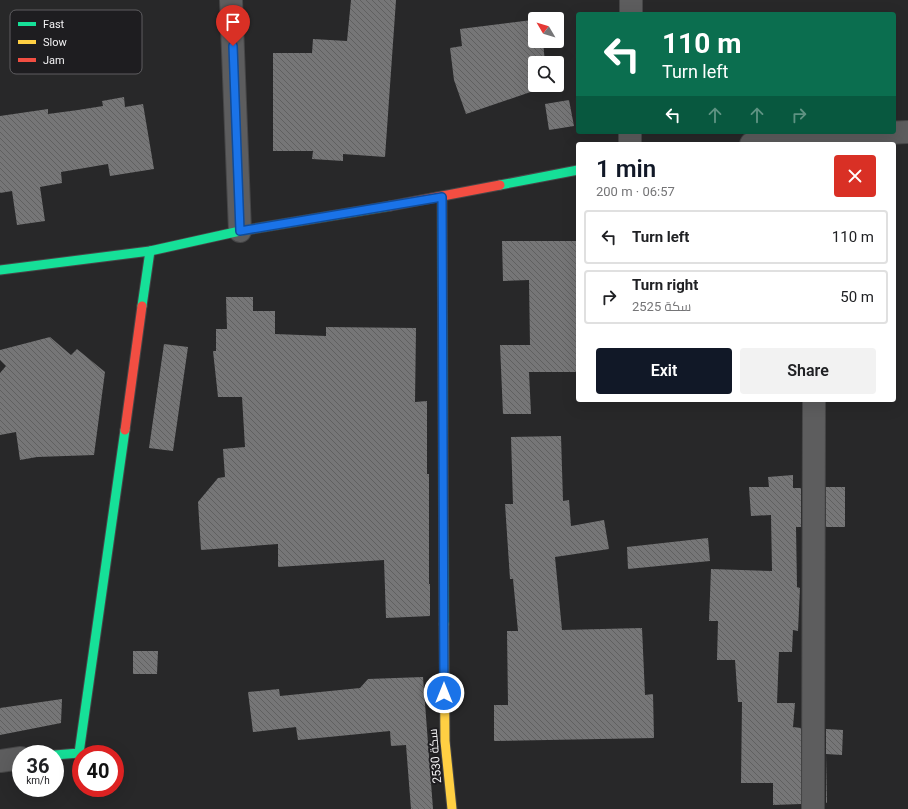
<!DOCTYPE html>
<html lang="en">
<head>
<meta charset="utf-8">
<style>
  :root { --surface:#fff; --page:#f2f2f2; --text:#202124; --muted:#757577; --line:#e0e0e0; --accent:#111827 }
  body { margin:0; font-family:Roboto,Cairo,sans-serif; background:var(--page); color:var(--text); height:100vh; display:flex; flex-direction:column; font-size:15px; white-space:nowrap }
  * { box-sizing:border-box; margin:0 }
  p { font-size:13px; color:var(--muted) }
  .icon { flex:none; width:22px; height:22px; fill:none; stroke:currentColor; stroke-width:2; stroke-linecap:round; stroke-linejoin:round }
  .map { position:relative; flex:1; overflow:hidden }
  .panel { position:absolute; left:576px; top:142px; width:320px; height:260px; display:flex; flex-direction:column; background:var(--surface); border-radius:4px; box-shadow:0 4px 16px #0002 }
  .panel>* { flex:none }
  .banner { position:absolute; left:576px; top:12px; width:320px; height:122px; border-radius:4px; box-shadow:0 4px 16px #0002; background:#0b6e4f; color:#fff; overflow:hidden }
  .needle { width:26px; rotate:308deg }
  .controls { position:absolute; left:528px; top:12px; display:grid; gap:8px }
  .controls a { display:grid; place-items:center; width:36px; height:36px; border-radius:4px; background:var(--surface); box-shadow:0 4px 16px #0002; font-size:20px }
  .speed { position:absolute; left:12px; top:745px; display:flex; gap:8px; font-size:20px; font-weight:700; text-align:center }
  .speed>* { display:grid; place-content:center; width:52px; height:52px; border-radius:50%; background:var(--surface); box-shadow:0 4px 16px #0002; line-height:1 }
  .speed small { font-size:10px; font-weight:400 }
  .speed .limit { border:6px solid #d22; background:#fff; color:#111 }
  .pin { position:absolute; display:grid; place-items:center; width:34px; height:34px; color:#fff; margin:-41px -17px; border-radius:50% 50% 50% 0; rotate:-45deg; box-shadow:0 0 4px #0007 }
  .pin .icon { rotate:45deg }
  .me { position:absolute; width:44px; margin:-22px; rotate:0deg; stroke-linejoin:round; filter:drop-shadow(0 0 3px #0008) }
  .turn { display:flex; align-items:center; gap:14px; height:84px; padding:0 20px; font-size:18px }
  .turn .icon { width:52px; height:52px; stroke-width:2.5 }
  .turn b { display:block; font-size:28px; line-height:34px }
  .lanes { display:flex; align-items:center; height:38px; padding:0 20px; background:#0003; justify-content:center; gap:20px; direction:ltr }
  .lanes .off { opacity:.35 }
  .round { display:grid; place-items:center; flex:none; width:42px; height:42px; border-radius:4px; background:var(--page) }
  .head { display:flex; align-items:center; justify-content:space-between; height:68px; padding:0 20px }
  h1 { font-size:24px; font-weight:600; line-height:30px; color:var(--accent) }
  .primary-button { display:flex; gap:8px; margin-top:auto; padding:8px 20px }
  .primary-button a { flex:1; height:46px; border-radius:4px; background:var(--accent); color:#fff; font-size:16px; font-weight:600; line-height:46px; text-align:center }
  .primary-button a+a { background:var(--page); color:var(--text) }
  ul { padding:0; list-style:none }
  li { display:flex; align-items:center; gap:12px; height:54px; margin:0 8px 6px; padding:0 12px; border:2px solid var(--line); border-radius:4px }
  li div { flex:1 }
  li b { display:block; font-size:15px }
  li em { font-style:normal }
  .map>svg:first-child { display:block }
  .building { fill:url(#building-back-hatch) }
  .lines { fill:none; stroke-linecap:round; stroke-linejoin:round }
  .street-casing { stroke:#464647; stroke-width:24 }
  .fast-casing { stroke:#464647; stroke-width:11 }
  .slow-casing { stroke:#464647; stroke-width:11 }
  .jam-casing { stroke:#464647; stroke-width:11 }
  .street { stroke:#5d5d5e; stroke-width:22 }
  .fast { stroke:#16e098; stroke-width:9 }
  .slow { stroke:#ffcf43; stroke-width:9 }
  .jam { stroke:#f24e42; stroke-width:9 }
  .route-casing { stroke:#114b97; stroke-width:10 }
  .route { stroke:#1a73e8; stroke-width:7 }
  .labels { text-anchor:middle; stroke-width:4; stroke-linejoin:round; paint-order:stroke }
  .street-label { font-size:12px; fill:#f3f2f4; stroke:#1e1d20 }
  .key { fill:#1e1d20; stroke:#5e5d60; stroke-width:1 }
  .key-label { font-size:11px; fill:#f3f2f4 }
</style>
</head>
<body>
<div class="map">
<svg width="908" height="809" viewBox="0 0 908 809">
  <defs>
    <pattern id="building-back-hatch" width="6" height="6" patternUnits="userSpaceOnUse"><rect width="6" height="6" fill="#767677"/><path d="M-1 5l2 2M0 0l6 6M5-1l2 2" fill="none" stroke="#606060"/></pattern>
  </defs>
  <rect width="100%" height="100%" fill="#282829"/>
  <!-- building -->
  <g class="building">
    <polygon points="351,0 396,0 385,157 343,154 343,161 312,159 313,151 273,151 273,53 312,53 313,39 347,41"/>
    <polygon points="532,20 532,28 535,28 535,41 543,41 545,63 535,63 535,85 547,85 548,86 466,114 454,80 450,48 462,46 460,29"/>
    <polygon points="124,97 125,107 143,104 154,169 110,176 108,164 61,172 62,183 40,187 45,221 17,225 12,191 0,193 0,116 48,109 48,114 78,110 103,106 102,101"/>
    <polygon points="569,100 574,126 549,130 545,104"/>
    <polygon points="502,241 578,241 578,372 529,372 531,414 503,414 500,345 530,345 529,280 503,281"/>
    <polygon points="226,297 253,297 253,311 275,311 275,334 326,336 326,327 416,328 415,402 427,401 427,474 429,474 429,584 430,584 430,616 386,618 384,560 278,567 278,544 201,550 198,502 218,478 225,477 223,449 245,447 242,397 218,397 213,351 216,351 216,329 227,329"/>
    <polygon points="50,337 71,355 77,349 105,372 94,455 37,457 20,460 16,432 0,435 0,373 6,366 0,360 0,350"/>
    <polygon points="164,344 188,347 173,451 149,448"/>
    <polygon points="561,436 563,501 569,500 571,526 604,520 609,549 555,557 562,630 642,628 645,695 653,694 654,738 494,741 494,705 508,705 507,631 518,631 513,579 510,579 505,504 513,504 511,437"/>
    <polygon points="793,475 793,488 801,488 801,527 796,527 797,587 800,588 798,631 793,630 792,652 779,652 777,703 795,703 793,727 801,728 801,804 773,805 773,783 741,783 742,702 738,702 735,660 717,660 718,621 709,621 711,569 772,571 771,515 751,516 749,487 769,487 768,477"/>
    <rect x="826" y="487" width="19" height="40"/>
    <polygon points="708,538 710,561 628,569 627,547"/>
    <polygon points="133,651 158,651 157,674 133,674"/>
    <polygon points="423,677 433,809 411,809 406,745 391,746 390,731 298,740 296,727 253,732 248,692 279,689 280,696 360,688 368,679"/>
    <polygon points="62,699 61,723 0,735 0,708"/>
    <polygon points="826,729 843,730 842,755 826,754 827,803 826,803"/>
  </g>
  <g class="lines">
    <!-- street casing -->
    <g class="street-casing">
      <g id="street">
        <polyline points="231,0 240,231"/>
        <polyline points="631,14 631,0"/>
        <polyline points="630,144 630,132"/>
        <polyline points="751,144 815,136 908,132"/>
        <polyline points="0,761 21,758"/>
        <polyline points="813,809 814,400"/>
      </g>
    </g>
    <!-- fast casing -->
    <g class="fast-casing">
      <g id="fast">
        <polyline points="500,185 578,170"/>
        <polyline points="442,197 444,624"/>
        <polyline points="0,270 150,251 240,231 390,206"/>
        <polyline points="142,306 150,251"/>
        <polyline points="55,755 79,753 125,430"/>
      </g>
    </g>
    <!-- slow casing -->
    <g class="slow-casing">
      <polyline id="slow" points="444,624 445,741 452,809"/>
    </g>
    <!-- jam casing -->
    <g class="jam-casing">
      <g id="jam">
        <polyline points="390,206 500,185"/>
        <polyline points="125,430 142,306"/>
      </g>
    </g>
    <!-- street -->
    <use href="#street" class="street"/>
    <!-- fast -->
    <use href="#fast" class="fast"/>
    <!-- slow -->
    <use href="#slow" class="slow"/>
    <!-- jam -->
    <use href="#jam" class="jam"/>
  </g>
  <g class="lines">
    <!-- route casing -->
    <g class="route-casing">
      <polyline id="route" points="233,46 240,231 442,197 444,693"/>
    </g>
    <!-- route -->
    <use href="#route" class="route"/>
  </g>
  <g class="labels">
    <!-- street labels -->
    <g class="street-label">
      <text transform="translate(435 756) rotate(-95)" y="4">سكة 2530</text>
    </g>
  </g>
  <!-- legend -->
  <rect x="10" y="10" width="132" height="64" rx="6" class="key"/>
  <rect x="18" y="22" width="18" height="4" fill="#16e098"/>
  <rect x="18" y="40" width="18" height="4" fill="#ffcf43"/>
  <rect x="18" y="58" width="18" height="4" fill="#f24e42"/>
  <g class="key-label">
    <text x="43" y="28">Fast</text>
    <text x="43" y="46">Slow</text>
    <text x="43" y="64">Jam</text>
  </g>
</svg>
<div class="controls">
<a><svg class="needle" viewBox="-14 -14 28 28"><path d="M0-13l5 13h-10z" fill="#e53935"/><path d="M0 13l5-13h-10z" fill="#757577"/></svg></a>
<a><svg class="icon" aria-label="search" viewBox="0 0 24 24"><circle cx="10" cy="10" r="6"/><path d="M15 15l6 6"/></svg></a>
</div>
<div class="speed"><div>36<small>km/h</small></div><div class="limit">40</div></div>
<div class="pin" style="left:233px;top:46px;background:#d93025"><svg class="icon" aria-label="arrive" viewBox="0 0 24 24"><path d="M6 21V4h12l-3 4 3 4H6"/></svg></div>
<svg class="me" style="left:444px;top:693px" viewBox="-20 -20 40 40"><circle r="17" fill="#1a73e8" stroke="#fff" stroke-width="3"/><path d="M0-11L8 9 0 5-8 9z" fill="#fff"/></svg>
<div class="banner">
<div class="turn"><svg class="icon" aria-label="left" viewBox="0 0 24 24"><path d="M17 20v-9H6M10 6l-5 5 5 5"/></svg><div><b>110 m</b>Turn left</div></div>
<div class="lanes"><svg class="icon" aria-label="left" viewBox="0 0 24 24"><path d="M17 20v-9H6M10 6l-5 5 5 5"/></svg><svg class="icon off" aria-label="ahead" viewBox="0 0 24 24"><path d="M12 20V5M6 11l6-6 6 6"/></svg><svg class="icon off" aria-label="ahead" viewBox="0 0 24 24"><path d="M12 20V5M6 11l6-6 6 6"/></svg><svg class="icon off" aria-label="right" viewBox="0 0 24 24"><path d="M7 20v-9h11M14 6l5 5-5 5"/></svg></div>
</div>
<section class="panel">
<div class="head"><div><h1>1 min</h1><p>200 m · 06:57</p></div><a class="round" style="background:#d93025;color:#fff"><svg class="icon" aria-label="close" viewBox="0 0 24 24"><path d="M6 6l12 12M18 6L6 18"/></svg></a></div>
<ul>
<li><svg class="icon" aria-label="left" viewBox="0 0 24 24"><path d="M17 20v-9H6M10 6l-5 5 5 5"/></svg><div><b>Turn left</b></div><em>110 m</em></li>
<li><svg class="icon" aria-label="right" viewBox="0 0 24 24"><path d="M7 20v-9h11M14 6l5 5-5 5"/></svg><div><b>Turn right</b><p>سكة 2525</p></div><em>50 m</em></li>
</ul>
<div class="primary-button"><a>Exit</a><a>Share</a></div>
</section>
</div>
</body>
</html>
